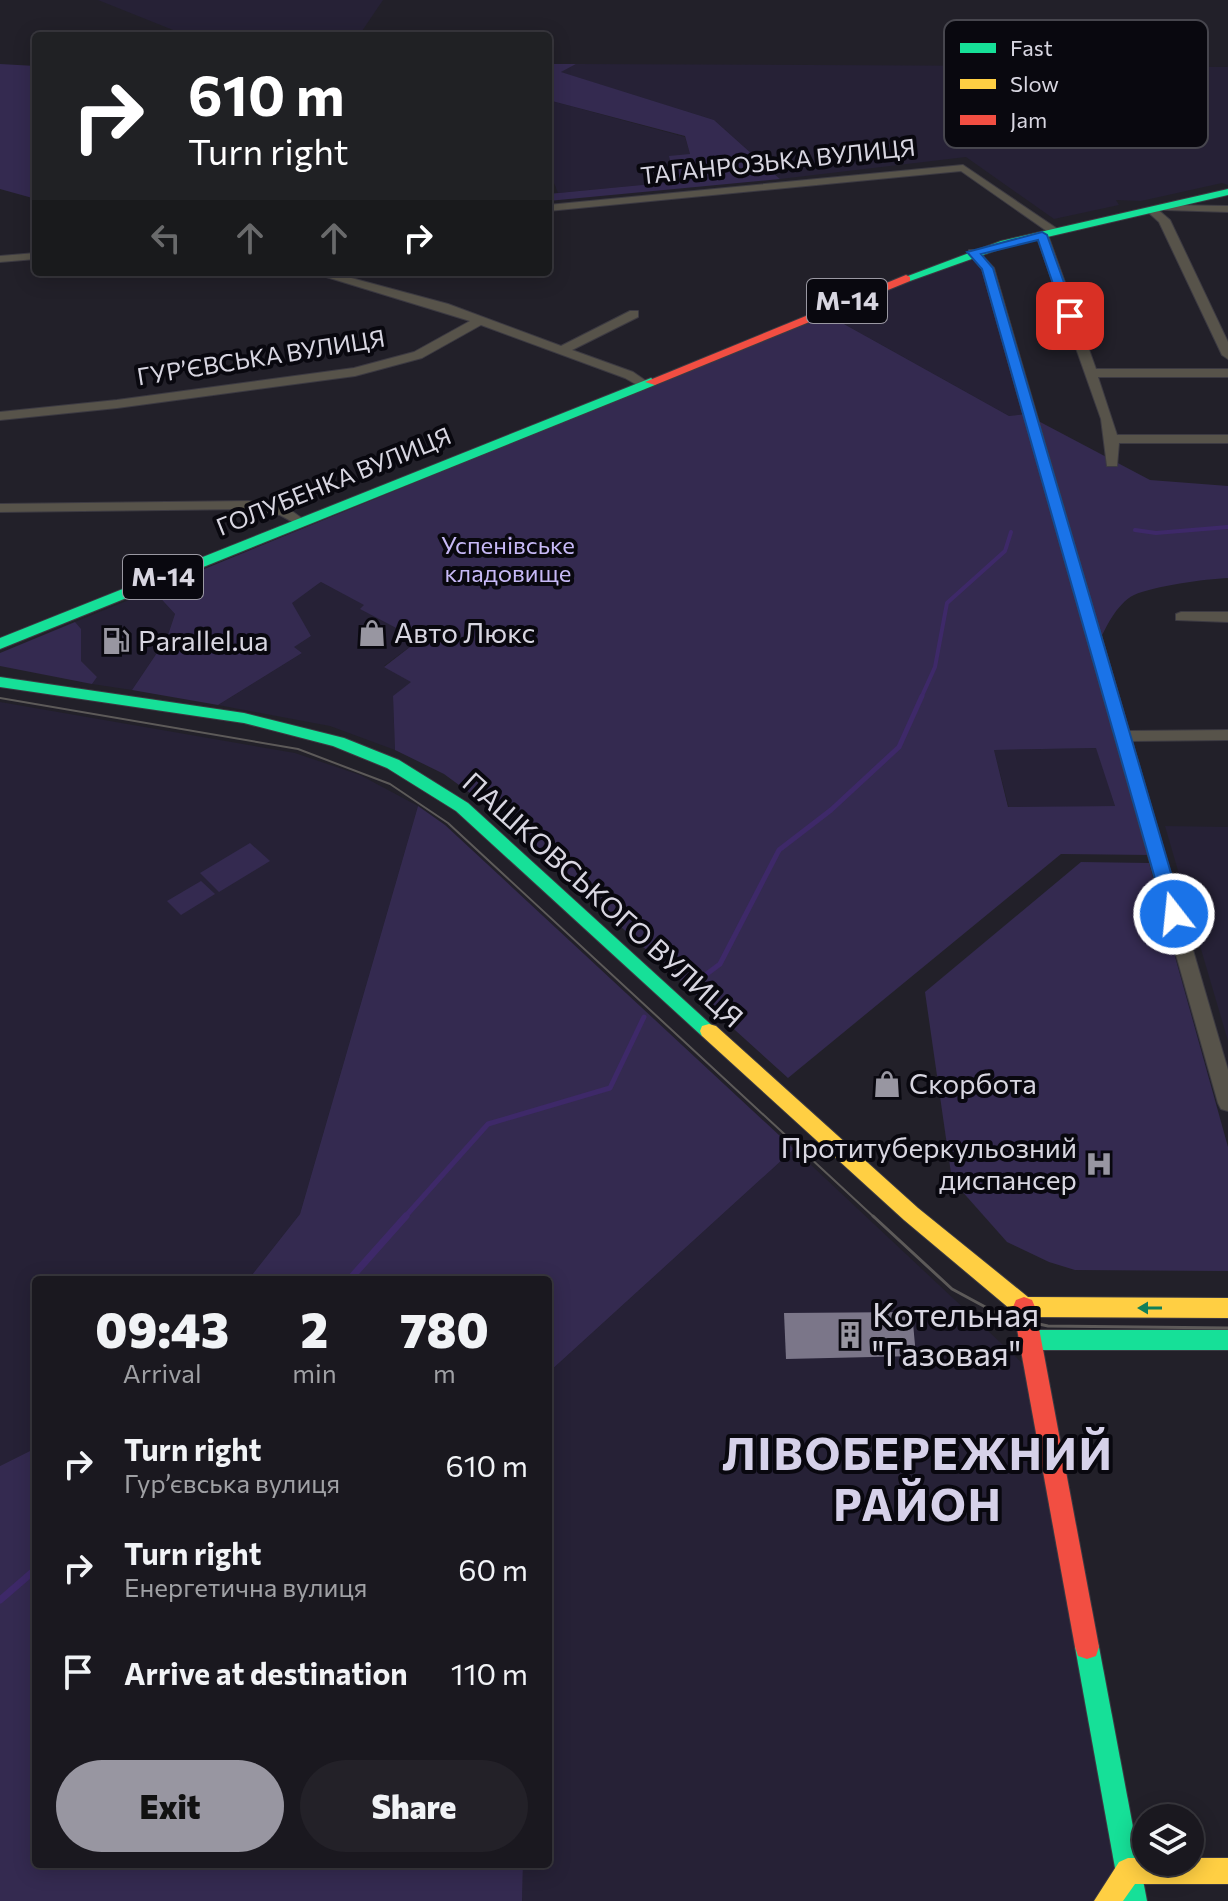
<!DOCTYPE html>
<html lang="en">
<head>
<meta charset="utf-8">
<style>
  :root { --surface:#1a181f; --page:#232128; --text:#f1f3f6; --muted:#9fa0a4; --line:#38373d; --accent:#9896a1 }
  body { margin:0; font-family:Commissioner,sans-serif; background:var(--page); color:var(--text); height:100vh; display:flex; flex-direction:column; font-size:30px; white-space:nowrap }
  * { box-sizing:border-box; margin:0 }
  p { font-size:26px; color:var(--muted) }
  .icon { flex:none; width:44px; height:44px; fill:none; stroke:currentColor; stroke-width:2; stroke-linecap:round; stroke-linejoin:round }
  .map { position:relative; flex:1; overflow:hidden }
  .details { position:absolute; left:32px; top:1276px; width:520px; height:592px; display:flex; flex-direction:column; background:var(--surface); border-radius:8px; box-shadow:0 4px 20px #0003,0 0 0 2px var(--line) }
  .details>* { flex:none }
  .guide { position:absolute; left:32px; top:32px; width:520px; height:244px; border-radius:8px; box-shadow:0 4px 20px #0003,0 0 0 2px var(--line); background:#202124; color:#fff; overflow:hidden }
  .controls { position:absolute; left:1132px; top:1804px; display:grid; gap:16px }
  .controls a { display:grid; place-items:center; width:72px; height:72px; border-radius:50%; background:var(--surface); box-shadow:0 4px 20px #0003,0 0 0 2px var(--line); font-size:40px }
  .pin { position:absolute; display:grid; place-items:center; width:68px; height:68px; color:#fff; margin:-34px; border-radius:16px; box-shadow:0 4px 12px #0006 }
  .me { position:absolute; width:88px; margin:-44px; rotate:344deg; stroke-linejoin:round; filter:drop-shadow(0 0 6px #0008) }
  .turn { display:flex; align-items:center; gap:28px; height:168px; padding:0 24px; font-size:36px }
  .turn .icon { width:104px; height:104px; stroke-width:2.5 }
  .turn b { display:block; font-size:56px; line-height:68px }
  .lanes { display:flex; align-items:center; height:76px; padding:0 24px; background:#0003; justify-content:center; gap:40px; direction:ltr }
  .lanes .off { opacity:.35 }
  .eta { display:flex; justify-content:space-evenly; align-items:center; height:136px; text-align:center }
  .eta b { font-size:48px; font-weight:800; line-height:56px }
  .button { display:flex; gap:16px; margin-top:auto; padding:16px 24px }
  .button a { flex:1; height:92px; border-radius:48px; background:var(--accent); color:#111; font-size:32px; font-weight:800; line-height:92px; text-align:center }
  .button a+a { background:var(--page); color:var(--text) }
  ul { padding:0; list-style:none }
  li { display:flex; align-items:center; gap:24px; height:104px; padding:0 24px }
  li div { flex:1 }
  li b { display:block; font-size:30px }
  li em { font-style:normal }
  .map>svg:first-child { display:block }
  .built { fill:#262136 }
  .green { fill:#342a50; fill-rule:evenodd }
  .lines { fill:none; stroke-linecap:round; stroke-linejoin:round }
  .stream-far2 { stroke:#3e2969; stroke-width:4 }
  .stream-far1 { stroke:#3e2969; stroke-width:5 }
  .stream { stroke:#3e2969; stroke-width:7 }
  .building { fill:#7b7689 }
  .street-casing { stroke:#3c3a42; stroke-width:2 }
  .fast-casing { stroke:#3c3a42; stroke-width:2 }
  .slow-casing { stroke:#3c3a42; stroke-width:2 }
  .jam-casing { stroke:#3c3a42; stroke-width:2 }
  .street { fill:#57534a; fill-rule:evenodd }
  .fast { fill:#16e098; fill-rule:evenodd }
  .slow { fill:#ffcf43; fill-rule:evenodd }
  .jam { fill:#f24e42; fill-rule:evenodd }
  .tram-far1 { stroke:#5d5a59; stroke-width:2 }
  .tram { stroke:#5d5a59; stroke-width:3 }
  .oneway { fill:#107f5a }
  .route { fill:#1a73e8; stroke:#114b97; stroke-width:2 }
  .labels { text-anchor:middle; stroke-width:8; stroke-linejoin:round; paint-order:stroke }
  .far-street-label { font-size:24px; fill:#d8d6e1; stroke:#09080f }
  .far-park-label { font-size:24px; fill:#c7b9f6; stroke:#09080f }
  .shield { fill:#09080f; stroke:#9a98a2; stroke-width:2 }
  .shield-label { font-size:26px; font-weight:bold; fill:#d8d6e1 }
  .poi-label { font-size:28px; fill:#d8d6e1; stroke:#09080f; text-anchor:start }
  .street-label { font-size:28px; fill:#d8d6e1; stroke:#09080f }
  .near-poi-label { font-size:34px; fill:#d8d6e1; stroke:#09080f; text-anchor:start }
  .near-district-label { font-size:44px; font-weight:bold; letter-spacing:2px; fill:#d6d1e9; stroke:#09080f }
  .key { fill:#09080f; stroke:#47464e; stroke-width:2 }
  .key-label { font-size:22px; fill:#d8d6e1 }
</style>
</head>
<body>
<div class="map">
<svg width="1228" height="1901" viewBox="0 0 1228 1901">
  <rect width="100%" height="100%" fill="#222029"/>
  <!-- built -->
  <g class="built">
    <polygon points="98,0 383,0 360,34 188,36"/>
    <polygon points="576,64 1228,67 1228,185 1222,183 1141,201 1116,200 1119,205 1054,219 966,157 780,179 714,120 560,72"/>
    <polygon points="548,100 685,137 690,154 672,168 674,182 558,193 548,168"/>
    <polygon points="978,253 1025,414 1009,416 826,314"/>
    <polygon points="321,582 365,605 361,609 419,640 384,666 412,682 393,697 395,750 330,726 218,705 302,653 293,647 311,636 291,603"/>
    <polygon points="153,590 175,614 167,638 132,690 92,684 97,677 81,661 75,622"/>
    <polygon points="0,702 295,753 360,775 418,806 300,1214 248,1280 36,1280 36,1448 0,1466"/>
    <polygon points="1097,748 1115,806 1009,808 994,750"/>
    <polygon points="1165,826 1228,827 1228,1041 1183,888"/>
    <polygon points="794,1149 1036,1376 1116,1868 1093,1901 522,1901 523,1864 548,1864 548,1373"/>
  </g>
  <!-- green -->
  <g class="green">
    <polygon points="0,64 36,66 36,199 0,189"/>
    <polygon points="548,64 576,64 561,72 714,120 780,179 548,201 548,194 673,182 668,171 672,168 669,156 690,154 685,136 548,100"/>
    <path d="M826,314l183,102 16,-2 125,66 78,6v92c-23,1 -74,8 -94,17 -18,9 -29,34 -37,51l55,209 -91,-1 -273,224 -303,-274 -41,-30 -49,-24 -2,-54 18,-14 -27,-15 35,-27 -59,-31 4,-4 -43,-23 -3,2 -26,19 19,33 -17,11 8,6 -84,52 -86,-15 35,-52 8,-24 -22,-24zM1096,748l19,58 -107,1 -14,-57z"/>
    <polygon points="75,622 81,629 81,661 97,677 92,684 0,666 0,653"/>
    <polygon points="418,806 445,825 794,1149 548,1373 548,1280 248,1280 300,1214"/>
    <polygon points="250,843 270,861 219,892 200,873"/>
    <polygon points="1081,862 1149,863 1228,1147 1228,1271 1075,1270 1049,1262 1007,1242 952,1180 925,992"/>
    <polygon points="201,881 215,894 181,915 167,901"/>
    <polygon points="36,1448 36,1864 523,1864 522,1901 0,1901 0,1466"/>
  </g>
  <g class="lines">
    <!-- stream-far2 -->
    <g class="stream-far2">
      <polyline points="1135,530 1156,533 1228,527"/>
      <polyline points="921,698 935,667 947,603 1005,551 1011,532"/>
    </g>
    <!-- stream-far1 -->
    <g class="stream-far1">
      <polyline points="696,982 720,964 779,850 831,810 899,747 922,696"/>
      <polyline points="404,1218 488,1124 610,1088 644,1017"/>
    </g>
    <!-- stream -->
    <g class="stream">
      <polyline points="349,1280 406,1216"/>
      <polyline points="0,1600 36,1569"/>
    </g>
  </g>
  <!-- building -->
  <polygon class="building" points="912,1312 916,1356 786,1359 784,1313"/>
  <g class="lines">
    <!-- street casing -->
    <g class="street-casing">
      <g id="street">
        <polygon points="963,165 1059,230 1059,234 1051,234 961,171 548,211 548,205"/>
        <polygon points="1162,205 1228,206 1228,212 1166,210 1162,209"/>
        <polygon points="1148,208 1156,208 1170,220 1228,342 1228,359 1222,355 1159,222 1148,212"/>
        <polygon points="1042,232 1048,235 1096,369 1228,369 1228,377 1098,377 1117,435 1228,435 1228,443 1119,443 1117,466 1107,466 1101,419 1036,235"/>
        <polygon points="969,250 977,250 994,268 1129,731 1228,730 1228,740 1132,741 1228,1070 1228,1111 1221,1109 1218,1103 982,269 969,254"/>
        <polygon points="36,253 36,259 0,262 0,256"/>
        <polygon points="310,272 329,272 448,304 561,346 630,311 638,311 638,317 572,350 633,372 649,383 639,386 625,378 481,325 422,358 355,376 117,408 0,420 0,412 117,400 354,368 414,352 470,321"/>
        <polygon points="249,501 289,509 307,522 300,526 280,515 249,509 0,512 0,504"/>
        <polygon points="1181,612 1228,612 1228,622 1176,620 1176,614"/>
      </g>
    </g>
    <!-- fast casing -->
    <g class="fast-casing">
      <g id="fast">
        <polygon points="1228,189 1228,195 1008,246 910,281 900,279 1001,241"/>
        <polygon points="651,378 657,382 655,385 0,649 0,638"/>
        <polygon points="0,677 244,713 344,738 399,760 468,803 718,1031 716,1036 702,1036 456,811 387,768 333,746 244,723 0,687"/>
        <polygon points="1030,1330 1228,1330 1228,1350 1030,1350 1022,1347 1019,1340 1022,1333"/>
        <polygon points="1087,1635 1096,1638 1099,1647 1147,1901 1121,1901 1075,1647 1078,1638"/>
      </g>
    </g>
    <!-- slow casing -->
    <g class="slow-casing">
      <g id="slow">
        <polygon points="709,1024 716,1026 918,1208 1028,1297 1228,1298 1228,1318 1024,1317 1016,1314 904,1220 702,1036 700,1031 702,1026"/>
        <polygon points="1128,1858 1146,1858 1146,1862 1190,1862 1190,1858 1228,1858 1228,1884 1135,1884 1123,1901 1094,1901 1119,1862"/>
      </g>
    </g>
    <!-- jam casing -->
    <g class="jam-casing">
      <g id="jam">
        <polygon points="906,275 910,277 910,281 655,385 645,382"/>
        <polygon points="1024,1297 1032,1300 1035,1307 1099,1647 1096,1656 1087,1659 1078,1656 1075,1647 1013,1307 1016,1300"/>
      </g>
    </g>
    <!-- street -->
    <use href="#street" class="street"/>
    <!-- fast -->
    <use href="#fast" class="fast"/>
    <!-- slow -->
    <use href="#slow" class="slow"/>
    <!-- jam -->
    <use href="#jam" class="jam"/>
    <!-- tram-far1 -->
    <polyline class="tram-far1" points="0,698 298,749 390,784 448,823 875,1218"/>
    <!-- tram -->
    <polyline class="tram" points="873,1216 952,1289 1002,1316 1048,1326 1228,1328"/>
  </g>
  <!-- one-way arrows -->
  <defs><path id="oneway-solid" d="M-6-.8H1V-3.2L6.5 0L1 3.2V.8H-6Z" transform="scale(2)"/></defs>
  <use class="oneway" href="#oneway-solid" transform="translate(1150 1308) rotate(-180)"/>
  <!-- route -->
  <polygon class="route" points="1042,232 1047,235 1076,316 1074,319 1064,316 1038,240 981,254 993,268 1183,914 1174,921 1165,914 982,269 967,252"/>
  <!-- icons -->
  <defs>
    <g id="shop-bare" transform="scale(2.16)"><path d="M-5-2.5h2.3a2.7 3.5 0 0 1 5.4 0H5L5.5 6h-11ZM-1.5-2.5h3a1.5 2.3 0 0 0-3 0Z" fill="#9896a1" stroke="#09080f" stroke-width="2.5" paint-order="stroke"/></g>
    <g id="fuel-bare" transform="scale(2.16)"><path d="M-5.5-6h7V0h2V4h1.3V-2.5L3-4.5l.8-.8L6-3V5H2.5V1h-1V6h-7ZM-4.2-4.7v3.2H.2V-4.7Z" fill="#9896a1" stroke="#09080f" stroke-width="2.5" paint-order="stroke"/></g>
    <g id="hospital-bare" transform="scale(2.16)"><path d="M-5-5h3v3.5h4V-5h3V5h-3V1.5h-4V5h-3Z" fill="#9896a1" stroke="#09080f" stroke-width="2.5" paint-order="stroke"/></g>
    <g id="building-bare" transform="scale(2.16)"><path d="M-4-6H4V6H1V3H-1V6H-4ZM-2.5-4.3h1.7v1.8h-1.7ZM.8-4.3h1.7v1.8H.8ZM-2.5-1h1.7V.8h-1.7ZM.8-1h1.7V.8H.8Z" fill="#9896a1" stroke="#09080f" stroke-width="2.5" paint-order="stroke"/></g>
  </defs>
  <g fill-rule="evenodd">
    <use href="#shop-bare" x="372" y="633"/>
    <use href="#fuel-bare" x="116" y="641"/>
    <use href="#shop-bare" x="887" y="1084"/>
    <use href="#hospital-bare" x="1099" y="1164"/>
    <use href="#building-bare" x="850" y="1335"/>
  </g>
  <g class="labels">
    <!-- far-street labels -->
    <g class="far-street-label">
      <text transform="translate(778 162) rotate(-6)" y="8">ТАГАНРОЗЬКА ВУЛИЦЯ</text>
      <text transform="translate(261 358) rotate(-9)" y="8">ГУР’ЄВСЬКА ВУЛИЦЯ</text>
      <text transform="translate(334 482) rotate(-22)" y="8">ГОЛУБЕНКА ВУЛИЦЯ</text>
    </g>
    <!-- far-park labels -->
    <g class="far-park-label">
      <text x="508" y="554">Успенівське<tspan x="508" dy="28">кладовище</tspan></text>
    </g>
    <!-- shield labels -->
    <g class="shield">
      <rect x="807" y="279" width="80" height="44" rx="6"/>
      <rect x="123" y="555" width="80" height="44" rx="6"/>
    </g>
    <g class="shield-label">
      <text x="847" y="310">М-14</text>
      <text x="163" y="586">М-14</text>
    </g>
    <!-- poi labels -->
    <g class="poi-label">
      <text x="394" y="643">Авто Люкс</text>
      <text x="138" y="651">Parallel.ua</text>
      <text x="909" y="1094">Скорбота</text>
      <text x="1077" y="1158" text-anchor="end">Протитуберкульозний<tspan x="1077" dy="32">диспансер</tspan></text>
    </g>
    <!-- street labels -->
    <g class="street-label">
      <text transform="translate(603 900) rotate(42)" y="10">ПАШКОВСЬКОГО ВУЛИЦЯ</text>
    </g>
    <!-- near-poi labels -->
    <g class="near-poi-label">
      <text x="872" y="1327">Котельная<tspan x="872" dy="39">"Газовая"</tspan></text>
    </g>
    <!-- near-district labels -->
    <g class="near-district-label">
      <text x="918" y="1470">ЛІВОБЕРЕЖНИЙ<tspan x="918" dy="51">РАЙОН</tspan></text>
    </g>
  </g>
  <!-- legend -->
  <rect x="944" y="20" width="264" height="128" rx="12" class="key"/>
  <rect x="960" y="43" width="36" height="10" fill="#16e098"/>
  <rect x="960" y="79" width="36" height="10" fill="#ffcf43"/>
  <rect x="960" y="115" width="36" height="10" fill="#f24e42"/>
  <g class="key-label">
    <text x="1010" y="56">Fast</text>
    <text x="1010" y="92">Slow</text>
    <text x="1010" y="128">Jam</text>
  </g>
</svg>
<div class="controls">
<a><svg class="icon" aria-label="layers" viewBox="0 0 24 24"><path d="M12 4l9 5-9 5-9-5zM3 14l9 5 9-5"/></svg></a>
</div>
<div class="pin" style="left:1070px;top:316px;background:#d93025"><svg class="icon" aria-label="arrive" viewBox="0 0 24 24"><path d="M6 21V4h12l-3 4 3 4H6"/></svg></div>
<svg class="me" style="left:1174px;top:914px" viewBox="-20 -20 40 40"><circle r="17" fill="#1a73e8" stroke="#fff" stroke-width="3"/><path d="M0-11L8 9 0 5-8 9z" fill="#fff"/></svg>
<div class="guide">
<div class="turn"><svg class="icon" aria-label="right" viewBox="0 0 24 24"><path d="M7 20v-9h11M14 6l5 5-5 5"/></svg><div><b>610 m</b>Turn right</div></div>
<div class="lanes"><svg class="icon off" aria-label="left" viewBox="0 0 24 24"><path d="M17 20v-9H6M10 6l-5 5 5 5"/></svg><svg class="icon off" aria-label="ahead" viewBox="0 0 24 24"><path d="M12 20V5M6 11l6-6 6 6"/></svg><svg class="icon off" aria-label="ahead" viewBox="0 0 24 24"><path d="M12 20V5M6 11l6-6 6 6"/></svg><svg class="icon" aria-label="right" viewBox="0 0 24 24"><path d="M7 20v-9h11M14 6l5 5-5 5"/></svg></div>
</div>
<section class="details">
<div class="eta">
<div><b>09:43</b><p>Arrival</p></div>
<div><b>2</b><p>min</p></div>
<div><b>780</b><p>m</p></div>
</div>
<ul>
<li><svg class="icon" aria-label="right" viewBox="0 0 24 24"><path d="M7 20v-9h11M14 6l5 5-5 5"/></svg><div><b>Turn right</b><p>Гур’євська вулиця</p></div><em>610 m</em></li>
<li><svg class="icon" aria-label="right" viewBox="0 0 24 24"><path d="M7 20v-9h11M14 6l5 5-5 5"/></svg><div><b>Turn right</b><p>Енергетична вулиця</p></div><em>60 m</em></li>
<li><svg class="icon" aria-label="arrive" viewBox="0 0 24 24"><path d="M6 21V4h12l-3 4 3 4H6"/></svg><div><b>Arrive at destination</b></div><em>110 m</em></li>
</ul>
<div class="button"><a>Exit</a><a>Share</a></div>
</section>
</div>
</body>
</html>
